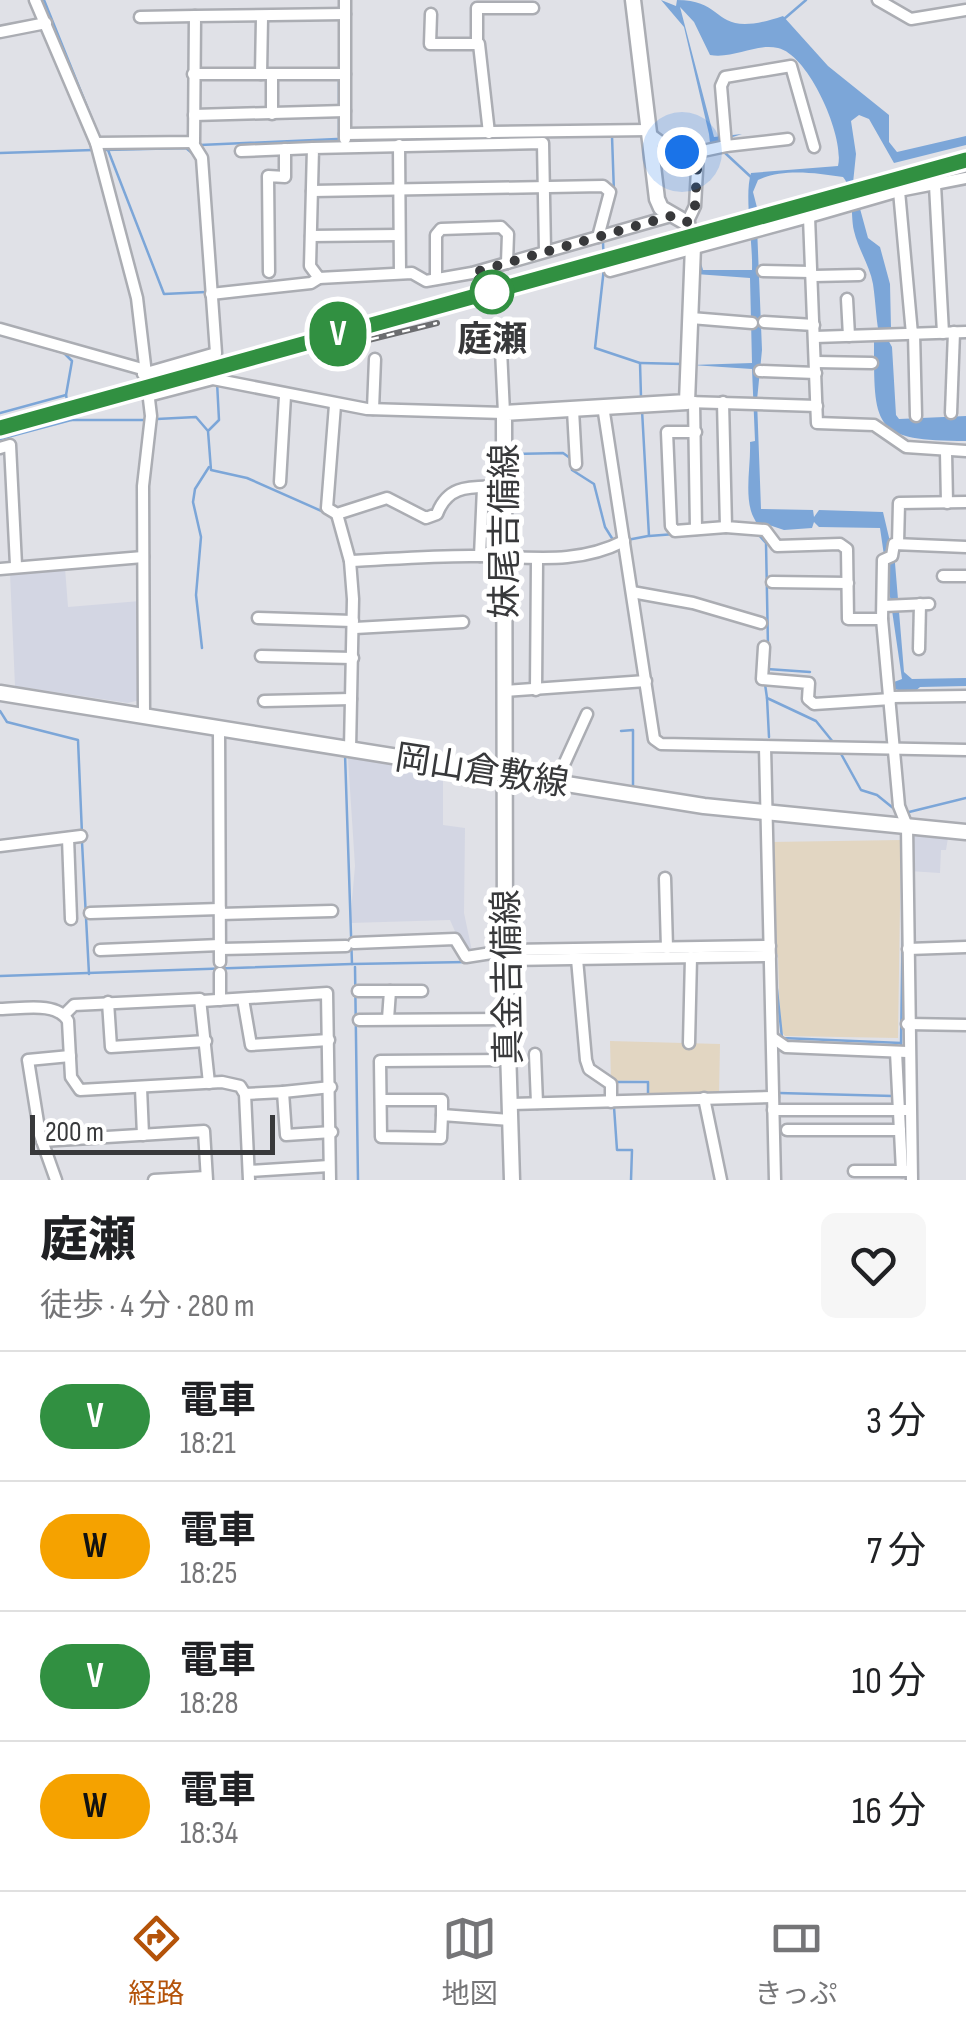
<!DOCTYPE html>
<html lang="ja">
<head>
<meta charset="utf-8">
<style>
	body { margin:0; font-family:"Sofia Sans Condensed","Noto Sans JP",sans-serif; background:#f6f6f6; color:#202124; height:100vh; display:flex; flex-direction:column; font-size:38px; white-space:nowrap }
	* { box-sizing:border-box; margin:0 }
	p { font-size:32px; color:#757577 }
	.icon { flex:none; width:55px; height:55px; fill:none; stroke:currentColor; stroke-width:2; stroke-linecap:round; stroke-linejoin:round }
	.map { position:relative; height:1180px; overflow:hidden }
	.details { display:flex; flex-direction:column; background:#fff; flex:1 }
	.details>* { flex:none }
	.badge { padding:0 20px; border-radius:32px; font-size:35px; line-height:65px }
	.scale { position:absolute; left:30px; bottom:25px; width:245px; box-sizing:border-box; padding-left:10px; border:5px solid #38393b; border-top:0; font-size:28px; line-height:35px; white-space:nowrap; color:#38393b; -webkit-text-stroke:8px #fff; paint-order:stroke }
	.you { position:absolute; width:50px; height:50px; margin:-25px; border:8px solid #fff; border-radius:50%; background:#1a73e8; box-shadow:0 0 0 15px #1a73e833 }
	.map>.badge { position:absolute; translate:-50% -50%; box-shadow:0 0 0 5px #fff }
	.round { display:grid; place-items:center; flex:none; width:105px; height:105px; border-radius:15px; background:#f6f6f6 }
	.overview { display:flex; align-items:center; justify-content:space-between; height:170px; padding:0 40px }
	h1 { font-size:48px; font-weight:800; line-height:75px }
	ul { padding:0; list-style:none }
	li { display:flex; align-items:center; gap:30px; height:130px; padding:0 40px; border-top:2px solid #e0e0e0 }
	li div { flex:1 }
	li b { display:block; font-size:38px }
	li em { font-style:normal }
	li .badge { min-width:110px; font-weight:700; text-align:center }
	.tabs { display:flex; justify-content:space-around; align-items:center; height:140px; border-top:2px solid #e0e0e0; background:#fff; font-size:28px; color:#757577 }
	.tabs a { display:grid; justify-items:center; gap:5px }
	.tabs .current { color:#b45309 }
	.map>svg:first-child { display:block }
	.built { fill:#d3d6e3 }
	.education { fill:#e2d6c2 }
	.water { fill:#7ca6d8 }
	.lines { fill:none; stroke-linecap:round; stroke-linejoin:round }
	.stream { stroke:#7ca6d8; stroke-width:2.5 }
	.street-casing { stroke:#abadb3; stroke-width:15 }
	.secondary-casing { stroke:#abadb3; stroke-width:19 }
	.street { stroke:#fff; stroke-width:10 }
	.secondary { stroke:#fff; stroke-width:14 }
	.rail-casing { stroke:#6c6d70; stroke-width:6 }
	.rail { stroke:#fff; stroke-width:2.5; stroke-dasharray:8; stroke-linecap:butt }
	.line-casing { stroke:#fff; stroke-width:22 }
	.line { stroke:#319041; stroke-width:15 }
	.walk { stroke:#38393b; stroke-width:10; stroke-dasharray:0 18 }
	.stop-dot { fill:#fff; stroke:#319041; stroke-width:5 }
	.labels { text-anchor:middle; stroke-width:10; stroke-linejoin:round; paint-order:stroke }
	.stop-label { font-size:35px; font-weight:bold; fill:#38393b; stroke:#fff }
	.street-label { font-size:35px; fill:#38393b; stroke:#fff }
</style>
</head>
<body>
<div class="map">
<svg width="966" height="1180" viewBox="0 0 966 1180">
	<rect width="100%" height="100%" fill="#e0e1e7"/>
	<!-- built -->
	<g class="built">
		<polygon points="65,568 68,607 140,601 140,700 128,703 15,686 10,573"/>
		<polygon points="348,758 443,772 443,825 465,828 464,913 472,951 458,938 450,920 350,923 355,866"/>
		<polygon points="910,834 948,838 946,850 941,850 940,873 909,871"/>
	</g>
	<!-- education -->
	<g class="education">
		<polygon points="901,840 898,1038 785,1036 780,1030 778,955 772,948 770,842"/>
		<polygon points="610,1041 720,1044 719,1095 649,1097 648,1080 611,1081"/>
	</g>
	<!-- water -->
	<path class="water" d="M661,0L676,6L677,0C730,0 710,41 783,16L828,66L889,115V142L897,152L966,136V145L894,163L869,119L859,115L851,121L856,154L853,183L868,238L880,247L890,284L891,328L887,338L892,347L896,415L899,419L966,416V441C873,441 874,428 874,342L880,338C876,322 876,304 873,284C870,266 858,249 854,231C850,212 855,192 843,177C816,173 783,168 758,180L753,192L761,223L757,227L762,350L757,400L761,509L813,510L814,517L819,510L883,512L895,563L904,672L912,679L966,678V686L920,687L912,694L895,689L894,682L902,679L880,528L819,527L814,522L812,528L784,530L763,523L759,535C759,523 754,521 751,511C745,490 751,463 750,442L755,441L752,369L692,365L752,363L750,278L696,274L698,252L703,270H752C753,241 744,196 751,173L838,166C845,137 809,55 778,48C756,43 734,59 710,55L694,22L680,7L714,137L742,134L693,150V146L710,143L709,134L684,27Z"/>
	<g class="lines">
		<!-- stream -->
		<g class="stream">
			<polyline points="44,0 100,139"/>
			<polyline points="784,19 806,0"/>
			<polyline points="340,69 340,37"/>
			<polyline points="339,109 339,77"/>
			<polyline points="339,117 339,139"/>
			<polyline points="612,136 614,193"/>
			<polyline points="377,139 599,136"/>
			<polyline points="200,145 337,139"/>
			<polyline points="105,150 186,148 192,153"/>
			<polyline points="108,150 164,294 206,292"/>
			<polyline points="724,152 751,177"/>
			<polyline points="0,153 93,150"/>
			<polyline points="198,178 201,220"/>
			<polyline points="603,242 604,268 595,348 640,363 641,397"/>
			<polyline points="208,313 210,350"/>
			<polyline points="30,343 64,353 72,361 66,395 71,420 149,420"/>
			<polyline points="212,358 216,374"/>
			<polyline points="641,363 683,364"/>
			<polyline points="642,410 649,536 675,534"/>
			<polyline points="0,413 66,395"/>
			<polyline points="157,419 196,417 208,431 211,470 247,478 326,513"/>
			<polyline points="209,430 219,420 217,382"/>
			<polyline points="0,439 71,420"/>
			<polyline points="512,454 563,453 570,458 572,470 594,484 605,527 615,543"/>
			<polyline points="348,516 369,509"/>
			<polyline points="758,534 766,543 768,647"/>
			<polyline points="627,540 648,536"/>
			<polyline points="344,559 346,576"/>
			<polyline points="202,648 196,595 201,537 193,502 195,489 209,467"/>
			<polyline points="767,669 810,672"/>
			<polyline points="765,684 767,698 816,721 833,742"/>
			<polyline points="767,698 769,737"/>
			<polyline points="0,711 7,722 78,740 82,834"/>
			<polyline points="621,731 633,730 633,786"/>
			<polyline points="344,741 346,704"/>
			<polyline points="840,752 861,790 877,795 898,812"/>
			<polyline points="345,754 352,964 467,962"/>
			<polyline points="909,812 966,798"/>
			<polyline points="82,842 89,974"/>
			<polyline points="773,952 782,1038 901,1043"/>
			<polyline points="355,967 358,1180"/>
			<polyline points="0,976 352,964"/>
			<polyline points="901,1044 903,912"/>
			<polyline points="616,1082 648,1082 648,1095"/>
			<polyline points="779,1093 893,1096"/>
			<polyline points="614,1107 617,1150 632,1150 631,1180"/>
		</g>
		<defs>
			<g id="street">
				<polyline points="35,0 96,143 137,298 151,416 143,486 144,715"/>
				<polyline points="345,0 345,139"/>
				<polyline points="878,0 911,19 966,10"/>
				<polyline points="431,14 430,44 479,44 489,133"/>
				<polyline points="140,17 195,16"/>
				<polyline points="0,32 46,23"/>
				<polyline points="477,44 477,8 533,8"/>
				<polyline points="193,74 345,74"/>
				<polyline points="261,74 262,18"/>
				<polyline points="272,75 272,114"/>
				<polyline points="194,115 345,111"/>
				<polyline points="345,134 649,130"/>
				<polyline points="650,134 673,151 698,152"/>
				<polyline points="96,143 194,142 195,16 345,14"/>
				<polyline points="399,145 400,273"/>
				<polyline points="726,146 788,139"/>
				<polyline points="241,151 313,148"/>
				<polyline points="935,185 943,333"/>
				<polyline points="312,191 603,186 610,192 598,237"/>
				<polyline points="809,217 899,191"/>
				<polyline points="687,223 695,206 698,152 726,146 721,86 725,77 791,66 814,147"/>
				<polyline points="311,236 399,235"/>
				<polyline points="545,251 543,143 313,148 310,266 319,278 412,273 426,281 472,273 671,216"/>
				<polyline points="610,271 809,217 817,423 874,425 906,447 966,451"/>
				<polyline points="763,271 811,272"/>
				<polyline points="269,272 268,176 285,177 285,149"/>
				<polyline points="814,276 859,275"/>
				<polyline points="436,279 436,235 441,229 501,227 508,234 507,263"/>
				<polyline points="211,294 311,283 319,278"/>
				<polyline points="847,299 849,336"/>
				<polyline points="691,318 752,323"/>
				<polyline points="764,322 814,325"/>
				<polyline points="0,329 142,369"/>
				<polyline points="914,333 916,416"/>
				<polyline points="912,334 899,191 966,178"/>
				<polyline points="815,337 966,332"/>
				<polyline points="816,362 872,363"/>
				<polyline points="760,371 816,373"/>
				<polyline points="143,374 216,353 202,158 192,142"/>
				<polyline points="148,396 213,379 367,409 504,413 500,329"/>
				<polyline points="687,402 817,406"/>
				<polyline points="694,402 696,529"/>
				<polyline points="723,402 726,527 765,530 777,546 840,544 847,549 848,619 882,619 899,806 907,826 912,1180"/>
				<path d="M335,405L327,508L337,514L387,498L426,518L437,514C449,482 474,488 504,486"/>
				<polyline points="603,406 654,739 661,744 966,750"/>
				<polyline points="373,409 375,359"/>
				<polyline points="573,410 576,464"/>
				<polyline points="951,413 954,332"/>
				<polyline points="696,432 667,432 671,526 675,531 726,527"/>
				<polyline points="0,448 10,445 16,565"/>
				<polyline points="946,452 947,503"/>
				<polyline points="280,482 285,396"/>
				<polyline points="337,514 350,561 353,599 350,749"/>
				<polyline points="898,544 899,503 966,502"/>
				<polyline points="480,556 483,488"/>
				<path d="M350,561C393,559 438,555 481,556C532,557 577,565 624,541"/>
				<polyline points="0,569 143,557"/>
				<polyline points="943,576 966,576"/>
				<polyline points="772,582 848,583"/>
				<polyline points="632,592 693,603 761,623"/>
				<polyline points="883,606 929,604"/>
				<polyline points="258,618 353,621"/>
				<polyline points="882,619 883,560 892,556 894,544 966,547"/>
				<polyline points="355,628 463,622"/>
				<polyline points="764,647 762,679 809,683 808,699 814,704 891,699"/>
				<polyline points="919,649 920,604"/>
				<polyline points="261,656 353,658"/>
				<polyline points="536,690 537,561"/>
				<polyline points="505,691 646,681"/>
				<polyline points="891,697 966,696"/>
				<polyline points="264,701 351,699"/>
				<polyline points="219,728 220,962"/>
				<polyline points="765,747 775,1180"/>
				<polyline points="556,782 587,714"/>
				<polyline points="68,838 71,919"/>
				<polyline points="0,846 81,836"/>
				<polyline points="665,878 667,948"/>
				<polyline points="90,913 220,909"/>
				<polyline points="220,914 332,911"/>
				<polyline points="354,943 455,939 466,957 511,950 770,946"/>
				<polyline points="220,949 346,946"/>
				<polyline points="908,949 966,947"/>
				<polyline points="100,950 220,945"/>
				<polyline points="577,959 586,1060 589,1069 611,1084 611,1102"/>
				<polyline points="506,960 770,956"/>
				<polyline points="220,973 220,1000"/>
				<polyline points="358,991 422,991"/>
				<polyline points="243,999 251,1045 329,1040"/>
				<polyline points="202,1001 327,993 330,1180"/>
				<polyline points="108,1002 111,1047 206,1041"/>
				<path d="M0,1009C21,1009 57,1001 68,1021L71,1077L80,1090L222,1082L240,1086L245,1094L249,1180"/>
				<polyline points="65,1014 74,1005 200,999 209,1083"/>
				<polyline points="388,1019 390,991"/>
				<polyline points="359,1020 508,1019"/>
				<polyline points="907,1024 966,1025"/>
				<polyline points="773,1038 786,1047 907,1052"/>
				<polyline points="689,1043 691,957"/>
				<polyline points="896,1052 902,1171"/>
				<polyline points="535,1054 537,1103"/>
				<polyline points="509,1060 380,1061 381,1137 441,1138 442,1115 511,1120"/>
				<polyline points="141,1088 143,1135"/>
				<polyline points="283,1092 331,1087"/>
				<polyline points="245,1094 283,1092 286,1135 332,1132"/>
				<polyline points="704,1098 721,1180"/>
				<polyline points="381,1100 442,1100 442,1115"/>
				<polyline points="511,1104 773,1097"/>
				<polyline points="773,1110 909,1110"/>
				<polyline points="787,1130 900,1130"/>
				<polyline points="42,1141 204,1131 207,1180"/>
				<polyline points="249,1171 329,1166"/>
				<polyline points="854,1171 908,1171"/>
				<polyline points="56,1180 40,1135 28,1060 70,1056"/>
				<polyline points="154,1180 206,1177"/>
			</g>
			<g id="secondary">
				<polyline points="0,693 704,806 966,832"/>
				<polyline points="512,1180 505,950 504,413 687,402 693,246 687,223 661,208 657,199 633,0"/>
			</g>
		</defs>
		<!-- street casing -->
		<use href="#street" class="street-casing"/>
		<!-- secondary casing -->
		<use href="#secondary" class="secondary-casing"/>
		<!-- street -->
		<use href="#street" class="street"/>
		<!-- secondary -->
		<use href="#secondary" class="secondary"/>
		<defs>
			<g id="rail">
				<polyline points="340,347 437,323"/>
				<polyline points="0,428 966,160"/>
			</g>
		</defs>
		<!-- rail casing -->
		<use href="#rail" class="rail-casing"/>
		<!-- rail -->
		<use href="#rail" class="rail"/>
	</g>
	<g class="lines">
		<defs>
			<polyline id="line" points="0,428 966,160"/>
		</defs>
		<!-- line casing -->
		<use href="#line" class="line-casing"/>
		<!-- line -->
		<use href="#line" class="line"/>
		<!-- walk -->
		<polyline class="walk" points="492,292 472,273 671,216 687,222 695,206 698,152 682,152"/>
	</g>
	<!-- markers -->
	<circle class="stop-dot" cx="492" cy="292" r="20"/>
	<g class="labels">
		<!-- stop labels -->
		<g class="stop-label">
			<text x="492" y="351">庭瀬</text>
		</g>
		<!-- street labels -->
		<g class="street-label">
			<text transform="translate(504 531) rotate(-90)" y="12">妹尾吉備線</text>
			<text transform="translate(482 770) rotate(9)" y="12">岡山倉敷線</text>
			<text transform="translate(507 977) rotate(-91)" y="12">真金吉備線</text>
		</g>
	</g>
</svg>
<div class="scale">200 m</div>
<div class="you" style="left:682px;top:152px"></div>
<b class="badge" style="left:338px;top:334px;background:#319041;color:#fff">V</b>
</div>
<section class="details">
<div class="overview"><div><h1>庭瀬</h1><p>徒歩 · 4 分 · 280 m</p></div><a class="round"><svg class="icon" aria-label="heart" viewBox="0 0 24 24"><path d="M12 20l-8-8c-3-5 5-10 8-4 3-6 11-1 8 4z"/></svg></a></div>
<ul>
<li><span class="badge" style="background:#319041;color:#fff">V</span><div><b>電車</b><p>18:21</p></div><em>3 分</em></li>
<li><span class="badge" style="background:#f5a200;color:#111">W</span><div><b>電車</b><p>18:25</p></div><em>7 分</em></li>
<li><span class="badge" style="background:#319041;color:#fff">V</span><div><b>電車</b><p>18:28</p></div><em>10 分</em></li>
<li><span class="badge" style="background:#f5a200;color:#111">W</span><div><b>電車</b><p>18:34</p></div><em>16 分</em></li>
</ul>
</section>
<nav class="tabs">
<a class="current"><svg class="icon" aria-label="directions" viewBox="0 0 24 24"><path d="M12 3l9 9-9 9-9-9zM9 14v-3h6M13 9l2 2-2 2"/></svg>経路</a>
<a><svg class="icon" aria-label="map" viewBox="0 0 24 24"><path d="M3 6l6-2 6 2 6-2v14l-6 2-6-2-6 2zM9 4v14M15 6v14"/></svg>地図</a>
<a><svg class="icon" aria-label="tickets" viewBox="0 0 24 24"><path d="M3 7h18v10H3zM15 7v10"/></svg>きっぷ</a>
</nav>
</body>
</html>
